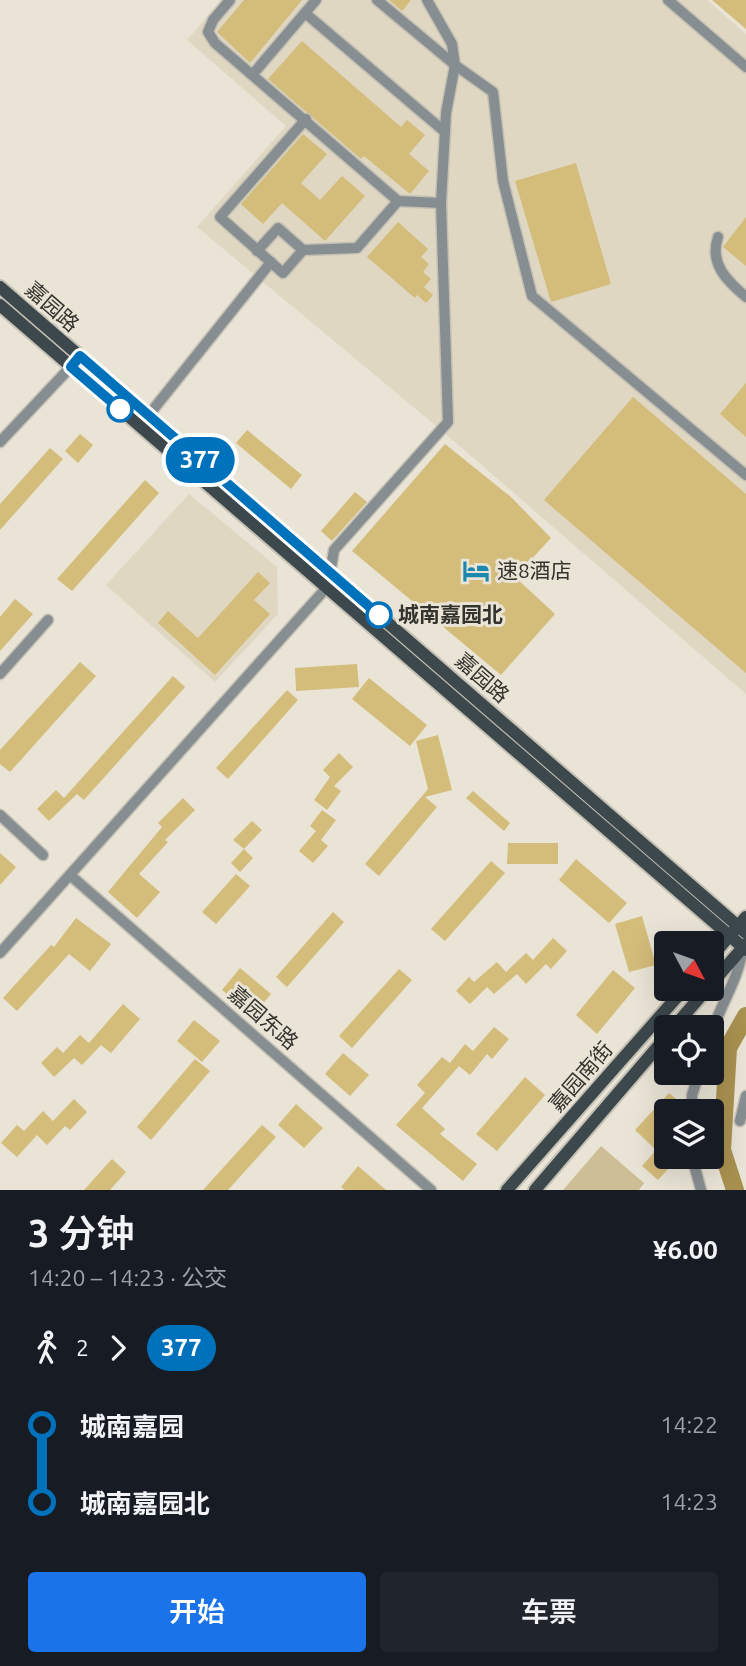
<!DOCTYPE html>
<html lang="zh">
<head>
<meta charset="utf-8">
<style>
	body { margin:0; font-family:Ubuntu,"Noto Sans SC",sans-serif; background:#20242c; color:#f1f3f6; height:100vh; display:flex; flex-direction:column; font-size:26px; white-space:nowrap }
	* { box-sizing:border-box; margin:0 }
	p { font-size:23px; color:#9ea1a6 }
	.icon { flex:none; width:38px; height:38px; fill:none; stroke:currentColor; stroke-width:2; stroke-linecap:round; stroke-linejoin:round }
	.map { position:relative; height:1190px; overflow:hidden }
	.details { display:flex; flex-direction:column; background:#171b24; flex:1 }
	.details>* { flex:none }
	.badge { padding:0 14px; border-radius:23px; font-size:24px; line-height:46px }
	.needle { width:46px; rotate:131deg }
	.fabs { position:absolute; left:654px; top:931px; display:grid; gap:14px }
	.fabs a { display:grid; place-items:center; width:70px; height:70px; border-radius:7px; background:#171b24; box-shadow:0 7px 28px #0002; font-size:35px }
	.map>.badge { position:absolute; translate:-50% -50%; box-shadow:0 0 0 4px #fff }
	.legs { display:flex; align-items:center; gap:10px; height:77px; padding:0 28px; font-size:23px }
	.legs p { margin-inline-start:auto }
	.overview { display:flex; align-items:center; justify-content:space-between; height:119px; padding:0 28px }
	h1 { font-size:38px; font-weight:600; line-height:52px }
	.cta { display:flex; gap:14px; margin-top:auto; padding:14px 28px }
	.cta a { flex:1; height:80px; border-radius:7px; background:#1a73e8; color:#fff; font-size:28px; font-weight:600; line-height:80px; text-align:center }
	.cta a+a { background:#20242c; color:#f1f3f6 }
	ul { padding:0 28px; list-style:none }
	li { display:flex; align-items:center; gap:24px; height:77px; font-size:26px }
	li i { display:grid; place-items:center; width:10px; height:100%; margin:0 9px; background:currentColor }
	li i::after { content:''; width:18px; height:18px; margin:-9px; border:5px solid; border-radius:50%; background:#171b24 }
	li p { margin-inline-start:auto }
	li:first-child i { background:linear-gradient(#0000 50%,currentColor 0) }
	li:last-child i { background:linear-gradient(currentColor 50%,#0000 0) }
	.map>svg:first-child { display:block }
	.built { fill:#dfd7c2 }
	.green { fill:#cdbe95 }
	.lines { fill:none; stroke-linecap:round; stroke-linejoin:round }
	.river { stroke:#a8904f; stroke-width:18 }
	.building { fill:#d4bc7a }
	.minor-casing { stroke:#c5c0b4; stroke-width:13 }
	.major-casing { stroke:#c5c0b4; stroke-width:16 }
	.minor { stroke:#878e91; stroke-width:10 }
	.major { stroke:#3d484d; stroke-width:12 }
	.line-1-casing { stroke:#fff; stroke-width:16 }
	.line-1 { stroke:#0072bc; stroke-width:10 }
	.stop-1-dot { fill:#fff; stroke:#0072bc; stroke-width:3.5 }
	.labels { text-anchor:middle; stroke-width:6; stroke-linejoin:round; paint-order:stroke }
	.street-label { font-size:21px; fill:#34322d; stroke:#e9e4d6 }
	.poi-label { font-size:21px; fill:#34322d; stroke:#e9e4d6; text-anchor:start }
	.stop-label { font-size:21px; font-weight:bold; fill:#34322d; stroke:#e9e4d6; text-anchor:start }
</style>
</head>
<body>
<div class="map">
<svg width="746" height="1190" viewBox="0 0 746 1190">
	<rect width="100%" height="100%" fill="#e9e4d6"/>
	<!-- built -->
	<g class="built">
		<polygon points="221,0 707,0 746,34 746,694 441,430 197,227 286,126 187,40"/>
		<polygon points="189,494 277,567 278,614 215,682 106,585"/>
	</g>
	<!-- green -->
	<polygon class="green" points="601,1146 644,1183 639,1190 563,1190"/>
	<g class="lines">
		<!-- river -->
		<polyline class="river" points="735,1190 722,1150 728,1048 746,1016"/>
	</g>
	<!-- building -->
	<g class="building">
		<polygon points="244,0 302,0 250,63 217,32"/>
		<polygon points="389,0 411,0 402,11"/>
		<polygon points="712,0 746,0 746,29"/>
		<polygon points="302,41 401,127 407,120 425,135 409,154 429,171 410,194 364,156 361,159 268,79"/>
		<polygon points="303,134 327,154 301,183 320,200 342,176 365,196 325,241 282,203 263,224 241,204"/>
		<polygon points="576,163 611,284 551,302 515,181"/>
		<polygon points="746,217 746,266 723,247"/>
		<polygon points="398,222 428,249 421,257 429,264 423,272 431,279 424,287 433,295 426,303 417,295 415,298 367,257"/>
		<polygon points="746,383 746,437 720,414"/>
		<polygon points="633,397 746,494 746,673 544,500"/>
		<polygon points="247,430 302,475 291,489 236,443"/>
		<polygon points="80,434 93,445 78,463 65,451"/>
		<polygon points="445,444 511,497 551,538 515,577 555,614 501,675 352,551"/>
		<polygon points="50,448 63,459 0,530 0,504"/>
		<polygon points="145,480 159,493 72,591 57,579"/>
		<polygon points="355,492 367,502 332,541 321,531"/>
		<polygon points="258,572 270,583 254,600 270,614 215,675 158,623 168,611 198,638"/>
		<polygon points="15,599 33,614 0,651 0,617"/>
		<polygon points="80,662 96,676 10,772 0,764 0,750"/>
		<polygon points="357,664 359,687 296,691 295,668"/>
		<polygon points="173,676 185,687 84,800 77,794 49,821 37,809 56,790 64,798"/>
		<polygon points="369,678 427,725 410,746 352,699"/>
		<polygon points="287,690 298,700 228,779 216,768"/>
		<polygon points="438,735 452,790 425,797 437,807 379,876 365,864 428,789 416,741"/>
		<polygon points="339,753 353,767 334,786 341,791 327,810 314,800 330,777 323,770"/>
		<polygon points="473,791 510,823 504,831 466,798"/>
		<polygon points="183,798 195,810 165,840 168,842 139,874 160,892 137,918 108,892 162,827 158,823"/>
		<polygon points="322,810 336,820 321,840 328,846 313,863 299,851 316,831 310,826"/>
		<polygon points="252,821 262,830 244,849 233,840"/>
		<polygon points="508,843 558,843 558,864 507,864"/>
		<polygon points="244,849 253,858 240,872 231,863"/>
		<polygon points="0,853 16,867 0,885"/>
		<polygon points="576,859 627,903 609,923 559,880"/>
		<polygon points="491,861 505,873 445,941 431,929"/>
		<polygon points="236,874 250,886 216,924 202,912"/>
		<polygon points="333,912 344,922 287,987 276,977"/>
		<polygon points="642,916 656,965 629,972 615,924"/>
		<polygon points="76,918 111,944 90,971 69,954 17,1011 3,998 51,945 54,947"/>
		<polygon points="553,938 567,951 551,969 546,964 526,984 517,974 494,994 487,987 470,1004 456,991 469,977 474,982 497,962 506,972 526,953 533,960"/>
		<polygon points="240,968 271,994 253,1015 222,990"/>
		<polygon points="399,969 412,980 352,1048 339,1036"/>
		<polygon points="613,970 635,988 597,1034 576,1015"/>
		<polygon points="123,1004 140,1019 111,1053 101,1045 82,1065 74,1058 54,1077 41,1063 57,1047 63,1053 80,1035 89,1043"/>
		<polygon points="194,1020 220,1041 202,1062 177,1041"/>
		<polygon points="494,1027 509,1039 492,1059 487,1054 470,1075 459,1066 422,1108 445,1129 440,1134 477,1164 463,1181 396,1125 425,1093 417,1085 442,1057 450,1063 465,1044 473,1051"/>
		<polygon points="343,1053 369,1075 350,1096 325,1074"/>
		<polygon points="195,1059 210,1071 151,1140 137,1127"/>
		<polygon points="525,1077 545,1095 497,1151 476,1134"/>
		<polygon points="669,1093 682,1104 676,1111 667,1111 667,1121 657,1132 667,1141 667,1157 679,1157 658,1180 642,1166 656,1150 635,1130"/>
		<polygon points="74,1099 87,1112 70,1130 65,1126 47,1145 37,1135 17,1157 1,1143 17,1125 24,1131 43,1111 53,1121"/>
		<polygon points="296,1104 323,1128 304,1148 278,1125"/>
		<polygon points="262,1125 276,1137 228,1190 203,1190"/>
		<polygon points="112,1159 126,1172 110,1190 84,1190"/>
		<polygon points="358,1166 386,1190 345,1190 341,1187"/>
	</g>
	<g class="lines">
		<defs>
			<g id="minor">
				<polyline points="230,0 213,20 208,32 215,43 398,201"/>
				<polyline points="377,0 455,65 493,92 503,181 532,296 746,475"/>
				<polyline points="668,0 746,67"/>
				<polyline points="305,13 445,132"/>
				<polyline points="253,74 316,0"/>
				<path d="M718,237C709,264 727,281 746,297"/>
				<polyline points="303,250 283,273 220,217 306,119"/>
				<polyline points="257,251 278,228 303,250 357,248 398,201 441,203"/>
				<polyline points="140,426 271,262"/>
				<polyline points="0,442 80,357"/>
				<polyline points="0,674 48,620"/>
				<polyline points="0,815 43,855"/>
				<polyline points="70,875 431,1190"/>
				<polyline points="0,953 328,586 334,550 448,422 441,203 446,113 455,65 452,44 427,0"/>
				<path d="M712,1032C722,1001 738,981 743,948"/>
				<polyline points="692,1111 692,1095 699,1073"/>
				<polyline points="740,1121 746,1096"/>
				<polyline points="692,1157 701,1190"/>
			</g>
			<g id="major">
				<polyline points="0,287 746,933"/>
				<polyline points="0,305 746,950"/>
				<polyline points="712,956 746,917"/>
				<polyline points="712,983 746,944"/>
				<polyline points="674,1027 707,989"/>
				<polyline points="507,1190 684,989"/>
				<polyline points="535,1190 667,1036"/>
			</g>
		</defs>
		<!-- minor casing -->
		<use href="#minor" class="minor-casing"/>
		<!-- major casing -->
		<use href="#major" class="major-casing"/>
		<!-- minor -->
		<use href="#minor" class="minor"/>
		<!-- major -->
		<use href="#major" class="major"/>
	</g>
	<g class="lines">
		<defs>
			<polyline id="line-1" points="120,409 71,367 80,356 379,615"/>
		</defs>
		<!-- line-1 casing -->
		<use href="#line-1" class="line-1-casing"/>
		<!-- line-1 -->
		<use href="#line-1" class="line-1"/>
	</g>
	<!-- icons -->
	<defs>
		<symbol id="hotel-bare" viewBox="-9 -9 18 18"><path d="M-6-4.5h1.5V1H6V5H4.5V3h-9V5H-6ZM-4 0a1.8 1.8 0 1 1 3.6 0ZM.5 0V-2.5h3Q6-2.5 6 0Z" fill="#1c88af" stroke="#e9e4d6" stroke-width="2.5" paint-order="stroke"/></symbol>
	</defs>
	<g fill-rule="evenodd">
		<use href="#hotel-bare" x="457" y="552" width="38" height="38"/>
	</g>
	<!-- markers -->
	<g class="stop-1-dot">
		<circle cx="120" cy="409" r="12"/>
		<circle cx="379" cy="615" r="12"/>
	</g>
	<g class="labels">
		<!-- street labels -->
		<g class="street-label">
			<text transform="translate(52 307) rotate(41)" y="7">嘉园路</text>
			<text transform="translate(482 678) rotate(41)" y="7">嘉园路</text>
			<text transform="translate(263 1018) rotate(41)" y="7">嘉园东路</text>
			<text transform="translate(581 1077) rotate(-49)" y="7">嘉园南街</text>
		</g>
		<!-- poi labels -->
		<g class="poi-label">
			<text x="497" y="578">速8酒店</text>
		</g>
		<!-- stop labels -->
		<g class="stop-label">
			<text x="398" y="622">城南嘉园北</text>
		</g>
	</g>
</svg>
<div class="fabs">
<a><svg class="needle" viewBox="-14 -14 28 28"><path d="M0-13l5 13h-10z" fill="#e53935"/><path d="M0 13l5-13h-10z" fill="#9ea1a6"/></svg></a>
<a><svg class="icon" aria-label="locate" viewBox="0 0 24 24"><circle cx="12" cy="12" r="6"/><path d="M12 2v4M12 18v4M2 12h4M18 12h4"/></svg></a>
<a><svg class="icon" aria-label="layers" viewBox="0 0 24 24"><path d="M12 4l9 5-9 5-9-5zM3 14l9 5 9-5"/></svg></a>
</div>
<b class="badge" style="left:200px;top:460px;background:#0072bc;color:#fff">377</b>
</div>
<section class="details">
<div class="overview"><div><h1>3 分钟</h1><p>14:20 – 14:23 · 公交</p></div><b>¥6.00</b></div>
<div class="legs"><svg class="icon" aria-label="walk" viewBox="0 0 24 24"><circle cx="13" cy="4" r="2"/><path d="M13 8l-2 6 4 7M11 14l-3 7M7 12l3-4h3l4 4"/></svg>2<svg class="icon" aria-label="forward" viewBox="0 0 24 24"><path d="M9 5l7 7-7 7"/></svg><b class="badge" style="background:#0072bc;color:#fff">377</b></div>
<ul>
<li><i style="color:#0072bc"></i><b>城南嘉园</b><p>14:22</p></li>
<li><i style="color:#0072bc"></i><b>城南嘉园北</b><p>14:23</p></li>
</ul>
<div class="cta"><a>开始</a><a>车票</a></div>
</section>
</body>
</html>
